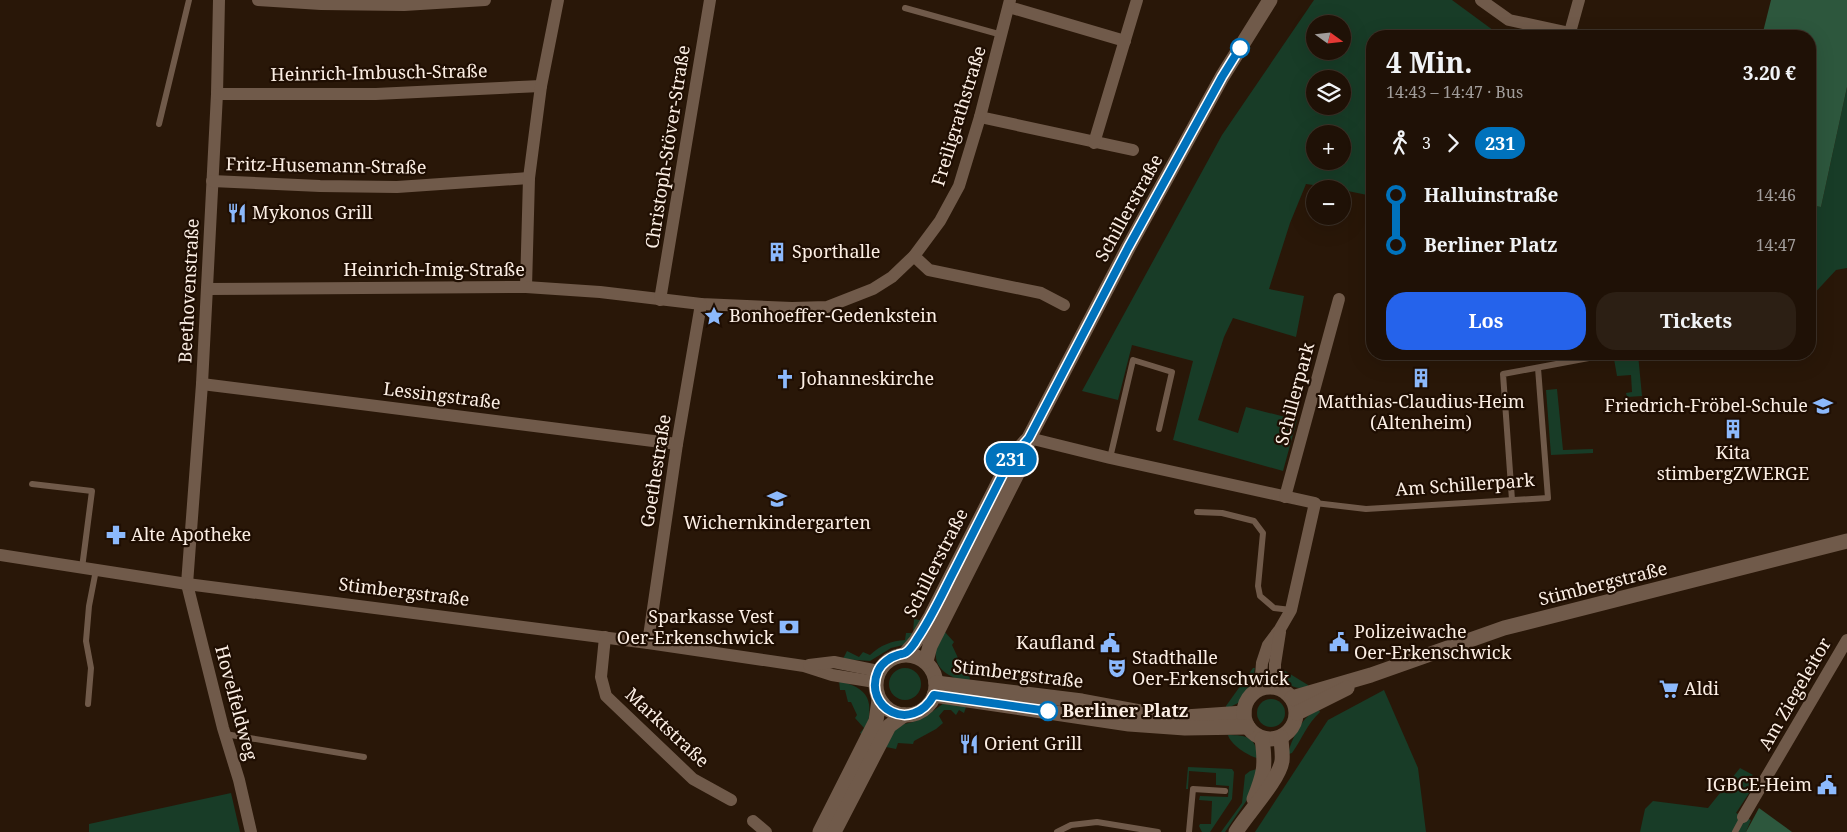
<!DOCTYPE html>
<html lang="de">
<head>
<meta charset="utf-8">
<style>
	body { margin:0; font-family:"Noto Serif",serif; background:#2c1f14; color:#f1f3f6; height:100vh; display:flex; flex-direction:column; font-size:19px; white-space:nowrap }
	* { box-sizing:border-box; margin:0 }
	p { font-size:16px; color:#a19d9b }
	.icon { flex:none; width:28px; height:28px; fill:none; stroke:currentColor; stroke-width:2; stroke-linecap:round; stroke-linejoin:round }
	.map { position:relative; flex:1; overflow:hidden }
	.panel { position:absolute; left:1366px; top:30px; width:450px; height:330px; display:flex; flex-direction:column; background:#1f1106; border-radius:20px; box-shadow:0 5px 20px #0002,0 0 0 1px #3c3128 }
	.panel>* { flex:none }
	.badge { padding:0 10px; border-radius:16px; font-size:18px; line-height:32px }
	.needle { width:32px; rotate:105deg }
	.tools { position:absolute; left:1306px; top:15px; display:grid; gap:10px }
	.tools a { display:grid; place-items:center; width:45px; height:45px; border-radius:50%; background:#1f1106; box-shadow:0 5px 20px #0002,0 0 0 1px #3c3128; font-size:25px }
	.map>.badge { position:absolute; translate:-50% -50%; box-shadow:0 0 0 2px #fff }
	.legs { display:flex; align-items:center; gap:8px; height:55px; padding:0 20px; font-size:16px }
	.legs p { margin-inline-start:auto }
	.headline { display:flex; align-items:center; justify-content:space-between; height:85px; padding:0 20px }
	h1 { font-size:28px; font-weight:700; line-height:38px }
	.button { display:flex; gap:10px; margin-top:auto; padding:10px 20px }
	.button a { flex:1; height:58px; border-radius:20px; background:#2563eb; color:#fff; font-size:20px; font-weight:700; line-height:58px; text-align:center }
	.button a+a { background:#2c1f14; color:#f1f3f6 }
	ul { padding:0 20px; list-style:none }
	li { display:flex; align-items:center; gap:18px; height:50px; font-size:19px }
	li i { display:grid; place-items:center; width:8px; height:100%; margin:0 6px; background:currentColor }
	li i::after { content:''; width:12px; height:12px; margin:-6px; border:4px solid; border-radius:50%; background:#1f1106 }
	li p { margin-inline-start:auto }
	li:first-child i { background:linear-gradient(#0000 50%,currentColor 0) }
	li:last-child i { background:linear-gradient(currentColor 50%,#0000 0) }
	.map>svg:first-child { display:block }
	.green { fill:#183c27; fill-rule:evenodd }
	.forest { fill:#2d573d }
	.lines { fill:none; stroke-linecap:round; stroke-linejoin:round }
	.lane { stroke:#705a4a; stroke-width:6 }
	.street { stroke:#705a4a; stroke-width:12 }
	.secondary { stroke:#705a4a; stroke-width:15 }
	.line-1-casing { stroke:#fff; stroke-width:11 }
	.line-1 { stroke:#0072bc; stroke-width:8 }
	.stop-1-dot { fill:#fff; stroke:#0072bc; stroke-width:2.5 }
	.labels { text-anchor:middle; stroke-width:4.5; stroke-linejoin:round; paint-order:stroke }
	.street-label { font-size:18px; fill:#fcefe5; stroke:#1f0e02 }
	.poi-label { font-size:18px; fill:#fcefe5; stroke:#1f0e02; text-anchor:start }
	.stop-label { font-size:18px; font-weight:bold; fill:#fcefe5; stroke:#1f0e02; text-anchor:start }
</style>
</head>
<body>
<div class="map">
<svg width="1847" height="832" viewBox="0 0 1847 832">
	<rect width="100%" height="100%" fill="#291708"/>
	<!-- green -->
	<g class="green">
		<path d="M1314,0H1452L1501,36H1372V196L1343,190L1342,189L1306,184L1290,223L1269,289L1304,296L1296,337L1233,318L1224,337L1198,420L1238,433L1246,407L1297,420L1283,471L1173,440L1193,361L1132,345L1118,400L1082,391L1222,135ZM1315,24H1342V51H1315ZM1315,79H1342V106H1315ZM1315,134H1342V161H1315Z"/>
		<polygon points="1847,87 1847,268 1836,270 1810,298 1810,205 1821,207"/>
		<polygon points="1638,354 1642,396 1627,397 1626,393 1632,392 1631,375 1617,376 1614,359"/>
		<polygon points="1557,389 1563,450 1593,449 1593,453 1551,455 1546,390"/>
		<path d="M914,619L924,621L907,644L891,648L870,661L843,659L847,651L859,657L863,652L870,655C881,645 891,641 905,640L906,633H913Z"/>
		<path d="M944,631L954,642L952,645L964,671L969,670L970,682C953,679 933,671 936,650C937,643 942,637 944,631Z"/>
		<polygon points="1253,668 1255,668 1252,684 1240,702 1226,709 1226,706"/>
		<circle cx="905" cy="684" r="16"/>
		<path d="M1282,669L1308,685V686C1294,692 1284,683 1282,669Z"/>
		<path d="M839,681C876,690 871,706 866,737L860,733L864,728L855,718L857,715L851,702H848L845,690H840Z"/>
		<polygon points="1384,690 1418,768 1426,832 1255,832 1328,720"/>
		<circle cx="1271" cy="713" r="14"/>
		<polygon points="944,703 967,704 964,713 959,710 956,715 951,710 944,710 939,716 943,723 936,729 914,741 913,744 898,743 896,749 886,747 895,730 904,724 913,722 925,717"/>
		<path d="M1319,710L1320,712C1307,724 1302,739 1292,753L1289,754C1288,746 1300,724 1306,718C1310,714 1314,712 1319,710Z"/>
		<path d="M1228,735C1246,735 1257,737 1257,758C1248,756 1230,744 1228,735Z"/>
		<polygon points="1188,767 1232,769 1234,772 1232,799 1210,832 1202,832 1199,826 1200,824 1211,824 1212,801 1199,800 1200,796 1228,797 1229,786 1216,785 1216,773 1189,771 1188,789 1186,789"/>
		<polygon points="1740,768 1753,775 1751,777 1757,781 1736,813 1751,820 1746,832 1640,832 1645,809 1653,801 1708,808"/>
		<polygon points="1257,769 1249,797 1225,832 1221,832 1242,803 1245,775 1250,771"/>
		<polygon points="231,793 240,832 89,832 89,824"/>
	</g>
	<!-- forest -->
	<g class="forest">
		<polygon points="1771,0 1847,0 1847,87 1821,207 1810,205 1810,36 1762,36"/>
		<polygon points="1759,808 1792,832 1746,832"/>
	</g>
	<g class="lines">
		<!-- lane -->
		<g class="lane">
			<polyline points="905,8 1002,35"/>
			<polyline points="159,124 189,0"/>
			<polyline points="1110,458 1133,360 1172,372 1159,429"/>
			<polyline points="32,484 92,491 82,568"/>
			<polyline points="1512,500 1503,374 1610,354"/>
			<polyline points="1315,503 1366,509 1548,498 1538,368"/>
			<polyline points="1197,512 1222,513 1254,521 1263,533 1258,586 1260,596 1274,608 1291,610"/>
			<polyline points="88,704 91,668 86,641 89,606 96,570"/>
			<polyline points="225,734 364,757"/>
			<polyline points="1057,832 1071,825 1097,822 1158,832"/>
			<polyline points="1189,832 1193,789 1225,791"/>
			<polyline points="1735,832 1743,817"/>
		</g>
		<!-- street -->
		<g class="street">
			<polyline points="219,0 217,94 202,384 187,584 223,728 239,780 251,832"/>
			<polyline points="258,0 321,4 404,5 485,0"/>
			<polyline points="1481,0 1509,20 1570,33"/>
			<polyline points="1009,7 1125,41"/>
			<polyline points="1569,36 1579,0"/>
			<polyline points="217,94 376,94 541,86"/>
			<polyline points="980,117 1133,150"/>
			<polyline points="1094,143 1137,0"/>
			<polyline points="212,181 320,186 397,187 529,178"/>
			<polyline points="914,256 929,270 1041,293 1064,305"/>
			<polyline points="526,287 529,178 541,86 558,0"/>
			<polyline points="207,289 526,287 600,292 701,304 792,308 827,307 873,289 892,277 914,256 940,221 959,186 980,117 1010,0"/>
			<polyline points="660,300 710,0"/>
			<polyline points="202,384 677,444"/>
			<polyline points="1029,438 1110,458 1315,503 1291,610 1280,629 1268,645 1262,663 1260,689"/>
			<polyline points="1285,497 1339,299"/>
			<polyline points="0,555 187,584 648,643 804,666 832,675 875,682"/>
			<polyline points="605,637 601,677 606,696 693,779 731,800"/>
			<polyline points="648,643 677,444 701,304"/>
			<polyline points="809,665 834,662 878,671"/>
			<polyline points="1275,687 1275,664 1280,632"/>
			<polyline points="1743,817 1847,640"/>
			<polyline points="753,821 766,832"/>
		</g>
		<!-- secondary -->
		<g class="secondary">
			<polyline points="905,654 916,641 931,616 1010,460 1026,441"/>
			<circle cx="906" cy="685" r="30"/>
			<polyline points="926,661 930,646 1021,466 1029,438 1128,248 1222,77 1270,0"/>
			<polyline points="936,683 1082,701 1152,714 1185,717 1244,713"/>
			<circle cx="1270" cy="713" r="26"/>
			<polyline points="934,695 1129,724 1185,728 1248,727"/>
			<polyline points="1292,698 1371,675 1504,628 1847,541"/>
			<polyline points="1297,713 1347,688"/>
			<path d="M1254,799C1264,774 1266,766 1262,739"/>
			<polyline points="820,832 876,721 879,700"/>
			<polyline points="834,832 889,726 904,715"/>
			<path d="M1236,832C1247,814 1279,780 1282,761C1283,753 1281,745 1281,737"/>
		</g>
	</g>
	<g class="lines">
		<defs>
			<path id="line-1" d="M1048,711L934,695C912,735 862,708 878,671C881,664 890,657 898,655C899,654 904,654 905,653C909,651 915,643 917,639C932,617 943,592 955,569C974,532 992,496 1010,460L1029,438L1128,248L1222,77L1240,48"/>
		</defs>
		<!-- line-1 casing -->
		<use href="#line-1" class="line-1-casing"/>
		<!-- line-1 -->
		<use href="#line-1" class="line-1"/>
	</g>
	<!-- icons -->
	<defs>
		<symbol id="restaurant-bare" viewBox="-9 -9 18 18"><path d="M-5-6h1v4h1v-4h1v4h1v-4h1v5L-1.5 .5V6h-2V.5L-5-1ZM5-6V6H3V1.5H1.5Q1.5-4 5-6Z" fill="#8cb9fc" stroke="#1f0e02" stroke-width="2.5" paint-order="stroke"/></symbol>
		<symbol id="building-bare" viewBox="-9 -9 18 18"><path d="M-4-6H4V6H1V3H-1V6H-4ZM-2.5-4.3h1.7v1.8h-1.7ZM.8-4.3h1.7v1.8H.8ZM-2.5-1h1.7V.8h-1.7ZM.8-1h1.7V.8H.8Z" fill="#8cb9fc" stroke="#1f0e02" stroke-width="2.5" paint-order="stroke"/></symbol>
		<symbol id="sight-bare" viewBox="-9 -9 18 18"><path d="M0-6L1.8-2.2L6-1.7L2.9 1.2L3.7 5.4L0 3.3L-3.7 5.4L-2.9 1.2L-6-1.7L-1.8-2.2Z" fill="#8cb9fc" stroke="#1f0e02" stroke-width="2.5" paint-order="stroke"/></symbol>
		<symbol id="church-bare" viewBox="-9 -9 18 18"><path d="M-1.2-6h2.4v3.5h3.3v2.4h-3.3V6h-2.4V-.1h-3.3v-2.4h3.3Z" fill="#8cb9fc" stroke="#1f0e02" stroke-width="2.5" paint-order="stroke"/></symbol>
		<symbol id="school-bare" viewBox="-9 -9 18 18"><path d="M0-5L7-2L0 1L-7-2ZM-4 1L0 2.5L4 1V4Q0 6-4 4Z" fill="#8cb9fc" stroke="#1f0e02" stroke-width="2.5" paint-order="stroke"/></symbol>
		<symbol id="pharmacy-bare" viewBox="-9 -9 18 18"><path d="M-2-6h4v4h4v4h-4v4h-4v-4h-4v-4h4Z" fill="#8cb9fc" stroke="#1f0e02" stroke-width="2.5" paint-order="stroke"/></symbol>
		<symbol id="bank-bare" viewBox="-9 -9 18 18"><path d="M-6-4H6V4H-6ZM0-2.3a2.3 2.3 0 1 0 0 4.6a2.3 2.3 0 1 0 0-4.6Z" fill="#8cb9fc" stroke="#1f0e02" stroke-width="2.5" paint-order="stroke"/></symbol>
		<symbol id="civic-bare" viewBox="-9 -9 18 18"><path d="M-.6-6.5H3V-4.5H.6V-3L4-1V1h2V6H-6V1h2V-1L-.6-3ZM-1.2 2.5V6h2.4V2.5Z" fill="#8cb9fc" stroke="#1f0e02" stroke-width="2.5" paint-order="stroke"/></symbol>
		<symbol id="theatre-bare" viewBox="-9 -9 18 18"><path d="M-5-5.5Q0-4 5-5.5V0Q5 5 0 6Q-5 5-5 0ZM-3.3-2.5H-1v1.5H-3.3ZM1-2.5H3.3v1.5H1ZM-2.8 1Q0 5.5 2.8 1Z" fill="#8cb9fc" stroke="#1f0e02" stroke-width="2.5" paint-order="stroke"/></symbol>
		<symbol id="supermarket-bare" viewBox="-9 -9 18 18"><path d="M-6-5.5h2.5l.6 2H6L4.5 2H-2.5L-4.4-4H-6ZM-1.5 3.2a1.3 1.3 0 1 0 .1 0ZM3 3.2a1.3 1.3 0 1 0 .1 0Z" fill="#8cb9fc" stroke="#1f0e02" stroke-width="2.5" paint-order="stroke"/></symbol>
	</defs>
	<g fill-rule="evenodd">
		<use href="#restaurant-bare" x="223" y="199" width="28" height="28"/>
		<use href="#building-bare" x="763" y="238" width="28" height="28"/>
		<use href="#sight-bare" x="700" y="302" width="28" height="28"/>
		<use href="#building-bare" x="1407" y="364" width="28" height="28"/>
		<use href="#church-bare" x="771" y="365" width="28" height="28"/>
		<use href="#school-bare" x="1809" y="392" width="28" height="28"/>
		<use href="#building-bare" x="1719" y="415" width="28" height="28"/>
		<use href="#school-bare" x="763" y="485" width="28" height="28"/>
		<use href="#pharmacy-bare" x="102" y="521" width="28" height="28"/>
		<use href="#bank-bare" x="775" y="613" width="28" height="28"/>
		<use href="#civic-bare" x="1325" y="628" width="28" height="28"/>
		<use href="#civic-bare" x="1096" y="629" width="28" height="28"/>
		<use href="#theatre-bare" x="1103" y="654" width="28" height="28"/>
		<use href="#supermarket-bare" x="1655" y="675" width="28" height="28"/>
		<use href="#restaurant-bare" x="955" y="730" width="28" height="28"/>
		<use href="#civic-bare" x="1813" y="771" width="28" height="28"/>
	</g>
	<!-- markers -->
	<g class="stop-1-dot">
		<circle cx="1240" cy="48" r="9"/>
		<circle cx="1048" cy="711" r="9"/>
	</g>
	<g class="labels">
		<!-- street labels -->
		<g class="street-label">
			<text transform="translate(379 73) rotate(-1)" y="6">Heinrich-Imbusch-Straße</text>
			<text transform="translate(959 116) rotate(-73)" y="6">Freiligrathstraße</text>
			<text transform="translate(668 147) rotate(-81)" y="6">Christoph-Stöver-Straße</text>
			<text transform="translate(326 166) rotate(1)" y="6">Fritz-Husemann-Straße</text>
			<text transform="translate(1129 208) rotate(-61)" y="6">Schillerstraße</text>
			<text x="434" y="276">Heinrich-Imig-Straße</text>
			<text transform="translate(189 291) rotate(-87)" y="6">Beethovenstraße</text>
			<text transform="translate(1295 394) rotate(-75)" y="6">Schillerpark</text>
			<text transform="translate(442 396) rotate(7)" y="6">Lessingstraße</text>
			<text transform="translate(656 471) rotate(-81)" y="6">Goethestraße</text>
			<text transform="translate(1465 485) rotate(-4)" y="6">Am Schillerpark</text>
			<text transform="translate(936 563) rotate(-63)" y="6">Schillerstraße</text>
			<text transform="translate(1603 584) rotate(-14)" y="6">Stimbergstraße</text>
			<text transform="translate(404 592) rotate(7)" y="6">Stimbergstraße</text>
			<text transform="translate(1018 674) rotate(7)" y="6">Stimbergstraße</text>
			<text transform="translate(1795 694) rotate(-60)" y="6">Am Ziegeleitor</text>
			<text transform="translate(236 703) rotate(75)" y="6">Hovelfeldweg</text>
			<text transform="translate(667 728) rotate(43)" y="6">Marktstraße</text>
		</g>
		<!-- poi labels -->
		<g class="poi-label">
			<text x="252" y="219">Mykonos Grill</text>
			<text x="792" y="258">Sporthalle</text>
			<text x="729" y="322">Bonhoeffer-Gedenkstein</text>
			<text x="800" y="385">Johanneskirche</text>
			<text x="1421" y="408" text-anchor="middle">Matthias-Claudius-Heim<tspan x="1421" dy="21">(Altenheim)</tspan></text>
			<text x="1808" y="412" text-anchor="end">Friedrich-Fröbel-Schule</text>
			<text x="1733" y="459" text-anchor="middle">Kita<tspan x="1733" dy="21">stimbergZWERGE</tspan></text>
			<text x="777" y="529" text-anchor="middle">Wichernkindergarten</text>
			<text x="131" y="541">Alte Apotheke</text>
			<text x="774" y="623" text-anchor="end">Sparkasse Vest<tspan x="774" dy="21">Oer-Erkenschwick</tspan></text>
			<text x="1354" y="638">Polizeiwache<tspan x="1354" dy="21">Oer-Erkenschwick</tspan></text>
			<text x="1095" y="649" text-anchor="end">Kaufland</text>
			<text x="1132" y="664">Stadthalle<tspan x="1132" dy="21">Oer-Erkenschwick</tspan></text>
			<text x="1684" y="695">Aldi</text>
			<text x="984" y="750">Orient Grill</text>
			<text x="1812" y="791" text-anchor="end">IGBCE-Heim</text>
		</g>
		<!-- stop labels -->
		<g class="stop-label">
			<text x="1062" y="717">Berliner Platz</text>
		</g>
	</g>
</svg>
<div class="tools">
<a><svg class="needle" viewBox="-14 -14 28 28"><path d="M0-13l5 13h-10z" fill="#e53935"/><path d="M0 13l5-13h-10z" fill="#a19d9b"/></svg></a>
<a><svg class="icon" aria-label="layers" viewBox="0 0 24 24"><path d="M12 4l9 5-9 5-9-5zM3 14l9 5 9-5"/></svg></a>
<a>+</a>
<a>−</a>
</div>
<b class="badge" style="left:1011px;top:459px;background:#0072bc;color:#fff">231</b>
<section class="panel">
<div class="headline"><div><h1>4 Min.</h1><p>14:43 – 14:47 · Bus</p></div><b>3.20 €</b></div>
<div class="legs"><svg class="icon" aria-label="walk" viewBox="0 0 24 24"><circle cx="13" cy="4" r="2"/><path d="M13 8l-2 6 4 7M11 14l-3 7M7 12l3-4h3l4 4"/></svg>3<svg class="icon" aria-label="forward" viewBox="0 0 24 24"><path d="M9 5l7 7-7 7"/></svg><b class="badge" style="background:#0072bc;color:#fff">231</b></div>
<ul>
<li><i style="color:#0072bc"></i><b>Halluinstraße</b><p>14:46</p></li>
<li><i style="color:#0072bc"></i><b>Berliner Platz</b><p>14:47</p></li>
</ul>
<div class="button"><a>Los</a><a>Tickets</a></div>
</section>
</div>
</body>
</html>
